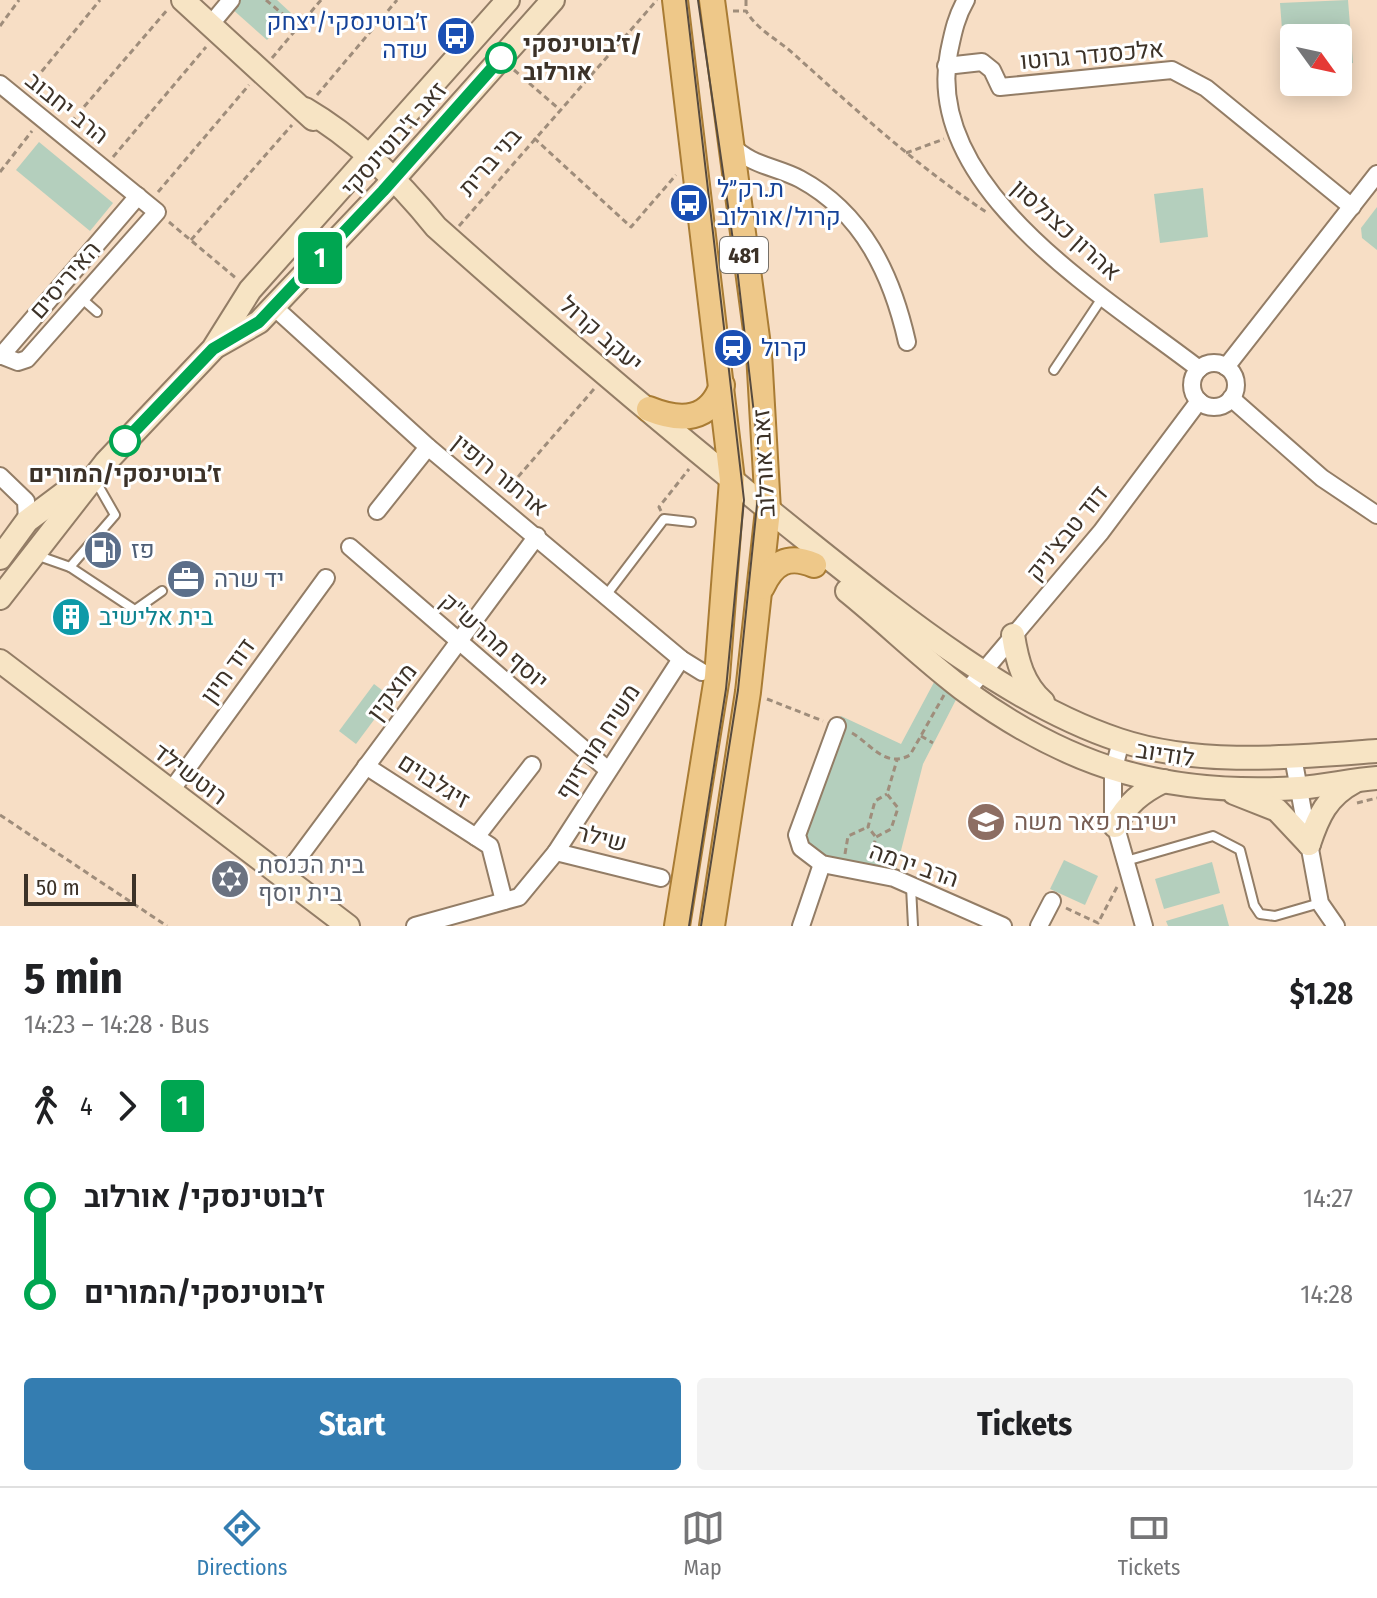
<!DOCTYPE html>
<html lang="en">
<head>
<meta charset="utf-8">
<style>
	body { margin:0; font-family:"Fira Sans Condensed",Heebo,sans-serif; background:#f2f2f2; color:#202124; height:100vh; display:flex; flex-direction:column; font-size:30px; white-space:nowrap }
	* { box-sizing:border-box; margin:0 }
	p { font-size:26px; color:#757577 }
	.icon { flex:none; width:44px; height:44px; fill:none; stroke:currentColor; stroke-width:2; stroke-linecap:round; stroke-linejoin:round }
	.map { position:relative; height:926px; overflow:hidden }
	.panel { display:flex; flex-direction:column; background:#fff; flex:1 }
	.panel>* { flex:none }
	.badge { padding:0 16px; border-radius:6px; font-size:28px; line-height:52px }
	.needle { width:52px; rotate:123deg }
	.buttons { position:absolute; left:1280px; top:24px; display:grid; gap:16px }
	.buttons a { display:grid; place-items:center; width:72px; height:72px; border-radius:8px; background:#fff; box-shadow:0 4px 20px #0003; font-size:40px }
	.scale { position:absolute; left:24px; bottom:20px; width:112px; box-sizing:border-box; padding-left:8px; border:4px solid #3c3228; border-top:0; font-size:22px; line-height:28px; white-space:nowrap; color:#3c3228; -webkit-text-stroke:6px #fff; paint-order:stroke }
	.map>.badge { position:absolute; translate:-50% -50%; box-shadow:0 0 0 4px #fff }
	.legs { display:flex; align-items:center; gap:12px; height:88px; padding:0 24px; font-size:26px }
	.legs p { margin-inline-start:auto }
	.summary { display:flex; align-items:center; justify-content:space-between; height:136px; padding:0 24px }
	h1 { font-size:44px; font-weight:700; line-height:60px }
	.button { display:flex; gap:16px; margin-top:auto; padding:16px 24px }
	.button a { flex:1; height:92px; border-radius:8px; background:#347db1; color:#fff; font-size:32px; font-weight:700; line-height:92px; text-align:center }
	.button a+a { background:#f2f2f2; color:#202124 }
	ul { padding:0 24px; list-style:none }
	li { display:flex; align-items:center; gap:28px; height:96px; font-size:30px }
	li i { display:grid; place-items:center; width:12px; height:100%; margin:0 10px; background:currentColor }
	li i::after { content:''; width:20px; height:20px; margin:-10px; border:6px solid; border-radius:50%; background:#fff }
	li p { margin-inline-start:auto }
	li:first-child i { background:linear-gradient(#0000 50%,currentColor 0) }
	li:last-child i { background:linear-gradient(currentColor 50%,#0000 0) }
	.tab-bar { display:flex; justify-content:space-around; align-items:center; height:112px; border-top:2px solid #e0e0e0; background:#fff; font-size:22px; color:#757577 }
	.tab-bar a { display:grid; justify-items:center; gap:4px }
	.tab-bar .current { color:#347db1 }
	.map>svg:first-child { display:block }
	.green { fill:#b4cfbd }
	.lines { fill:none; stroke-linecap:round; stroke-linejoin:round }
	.lane-casing { stroke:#937d66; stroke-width:12 }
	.street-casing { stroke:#937d66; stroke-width:20 }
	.secondary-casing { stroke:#937d66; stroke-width:26 }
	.primary-casing { stroke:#a97c34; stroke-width:28 }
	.path { stroke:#9f8d7b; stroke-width:3; stroke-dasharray:6 4; stroke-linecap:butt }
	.lane { stroke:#fff; stroke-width:8 }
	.street { stroke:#fff; stroke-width:16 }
	.secondary { stroke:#f7e4c4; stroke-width:22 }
	.primary { stroke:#eec889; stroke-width:24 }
	.tram { stroke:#564a3e; stroke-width:2 }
	.line-1-casing { stroke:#fff; stroke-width:18 }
	.line-1 { stroke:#00a651; stroke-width:12 }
	.stop-1-dot { fill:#fff; stroke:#00a651; stroke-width:4 }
	.labels { text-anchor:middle; stroke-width:6; stroke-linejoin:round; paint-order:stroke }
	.shield { fill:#fff; stroke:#767068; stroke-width:2 }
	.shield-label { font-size:22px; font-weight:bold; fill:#3c3228 }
	.transit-label { font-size:24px; fill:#164399; stroke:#fff; text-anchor:start }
	.stop-label { font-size:24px; font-weight:bold; fill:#3c3228; stroke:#fff; text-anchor:start }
	.street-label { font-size:24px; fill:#3c3228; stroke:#fff }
	.service-label { font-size:24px; fill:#4e5e75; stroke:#fff; text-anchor:start }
	.culture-label { font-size:24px; fill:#0d838f; stroke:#fff; text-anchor:start }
	.education-label { font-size:24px; fill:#785e54; stroke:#fff; text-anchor:start }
	.worship-label { font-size:24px; fill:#5b616d; stroke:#fff; text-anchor:start }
</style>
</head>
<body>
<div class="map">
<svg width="1377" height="926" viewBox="0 0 1377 926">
	<rect width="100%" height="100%" fill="#f7dec5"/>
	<!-- green -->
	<g class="green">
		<polygon points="238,0 277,0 291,13 267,40 231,8"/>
		<polygon points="1348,0 1353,63 1338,65 1338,38 1294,38 1294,68 1285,69 1280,3"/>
		<polygon points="39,142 113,203 90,231 16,170"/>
		<polygon points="1203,188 1208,237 1160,243 1154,194"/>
		<polygon points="1377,207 1377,250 1362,238 1361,228"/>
		<polygon points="940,671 962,688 923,764 894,878 801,848 841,716 901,744"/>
		<polygon points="374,684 391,697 356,744 339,731"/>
		<polygon points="1064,860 1098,876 1085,905 1050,889"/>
		<polygon points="1212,862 1220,893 1164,909 1155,879"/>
		<polygon points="1223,904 1229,926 1168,926 1166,921"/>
	</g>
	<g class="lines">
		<defs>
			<g id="lane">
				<polyline points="81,298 97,312"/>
				<polyline points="1054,370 1102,298"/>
				<polyline points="36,555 70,567 115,515 95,480"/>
				<polyline points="70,567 135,610 162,591"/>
				<polyline points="607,594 664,519 691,522"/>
				<polyline points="1126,861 1213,836 1240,850 1254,905 1260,914 1275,916 1320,903"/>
				<polyline points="911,887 913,926"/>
			</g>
			<g id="street">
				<path d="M966,0C956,17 953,33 949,52C922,189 1106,297 1199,369"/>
				<polyline points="211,24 231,0"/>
				<polyline points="946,66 982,62 992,70 1000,87 1172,70 1206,88 1352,207"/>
				<polyline points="0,84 157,212 27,359 18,362 0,355"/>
				<path d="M730,144C751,166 775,166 800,179C863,213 892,275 907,342"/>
				<polyline points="274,307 428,447 681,659 702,672"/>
				<polyline points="1,356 138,196"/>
				<circle cx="1214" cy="385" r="22"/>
				<polyline points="1226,367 1377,174"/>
				<polyline points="1231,398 1322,478 1377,515"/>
				<polyline points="0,476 26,501 27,521"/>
				<polyline points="377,511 428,447"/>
				<polyline points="350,547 608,770"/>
				<polyline points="966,692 1101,532 1199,401"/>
				<polyline points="837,726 797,835 801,848 822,864 894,878 1003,926"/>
				<polyline points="1121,741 1113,772 1113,817 1144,926"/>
				<polyline points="1293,757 1320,903 1336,926"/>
				<polyline points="366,766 490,846 504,901"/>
				<polyline points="170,792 326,578"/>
				<polyline points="476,837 532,765"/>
				<polyline points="556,852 681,659"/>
				<polyline points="285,876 537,536"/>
				<polyline points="415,926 519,897 556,852 661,878"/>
				<polyline points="801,926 822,864"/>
				<polyline points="1039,926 1052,901"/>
			</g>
			<g id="secondary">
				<polyline points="183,0 313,119"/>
				<path d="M305,109C356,139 399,181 436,227C557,335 683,441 810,543C899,614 1010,704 1119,740C1200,767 1294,757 1377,751"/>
				<polyline points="217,346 259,322 383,191 553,0"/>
				<polyline points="0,558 27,521 79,482"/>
				<path d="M847,591C888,624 926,662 968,693C1073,769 1168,796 1299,788C1325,786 1351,780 1377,778"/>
				<polyline points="0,598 106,462 213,349 250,290 508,0"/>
				<path d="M1013,635C1017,661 1023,684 1043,702"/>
				<polyline points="0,661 348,926"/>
				<polyline points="1234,793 1277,810 1309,844"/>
				<path d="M1115,826C1127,804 1141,792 1164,781"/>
				<path d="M1309,844C1318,817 1327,796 1354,782"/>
			</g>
			<g id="primary">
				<polyline points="675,0 732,480 717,677 677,926"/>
				<polyline points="712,0 759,353 768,510 748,692 712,926"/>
				<path d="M649,409C681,422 710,421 722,385"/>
				<path d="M762,587C773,563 788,554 814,565"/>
			</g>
		</defs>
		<!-- lane casing -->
		<use href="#lane" class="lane-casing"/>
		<!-- street casing -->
		<use href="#street" class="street-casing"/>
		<!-- secondary casing -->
		<use href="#secondary" class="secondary-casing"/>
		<!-- primary casing -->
		<use href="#primary" class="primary-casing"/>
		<!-- path -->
		<g class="path">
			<polyline points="266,0 298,27"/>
			<polyline points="746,0 746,11"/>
			<path d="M733,11H746C759,32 778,39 796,56C857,111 917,166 986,212"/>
			<polyline points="0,26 19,0"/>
			<polyline points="272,58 321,0"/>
			<polyline points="514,70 559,109"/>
			<polyline points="29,87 100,0"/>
			<polyline points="317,95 397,0"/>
			<polyline points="71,122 168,9"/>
			<polyline points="534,138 631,227 676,175"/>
			<polyline points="906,153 944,139"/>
			<polyline points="113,157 206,47"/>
			<polyline points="0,172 32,131"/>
			<polyline points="158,192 249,85"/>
			<polyline points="169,222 237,279"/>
			<polyline points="459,226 657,0"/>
			<polyline points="191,240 292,125"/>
			<polyline points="505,492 594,389"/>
			<polyline points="661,511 659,507 689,469"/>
			<polyline points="767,699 823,721"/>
			<path d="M852,733C870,743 885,769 910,755L944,695"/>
			<polyline points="921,736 933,743"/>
			<polyline points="1357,803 1377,798"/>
			<polyline points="0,815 167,926"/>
			<polyline points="875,836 868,827 875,801 887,794"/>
			<polyline points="845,854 848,836 868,827"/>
			<polyline points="871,856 876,837 891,829 898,808 887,794 897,760"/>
			<polyline points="1066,908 1098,923 1117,887"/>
		</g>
		<!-- lane -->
		<use href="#lane" class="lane"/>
		<!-- street -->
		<use href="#street" class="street"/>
		<!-- secondary -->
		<use href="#secondary" class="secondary"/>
		<!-- primary -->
		<use href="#primary" class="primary"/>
		<!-- tram -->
		<g class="tram">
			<polyline points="686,0 744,500 726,689 689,926"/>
			<polyline points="698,0 737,268 758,448 758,495 738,690 701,926"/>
		</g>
	</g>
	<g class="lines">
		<defs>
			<polyline id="line-1" points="125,441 213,349 259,322 383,191 501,58"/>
		</defs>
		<!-- line-1 casing -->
		<use href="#line-1" class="line-1-casing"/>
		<!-- line-1 -->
		<use href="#line-1" class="line-1"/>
	</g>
	<!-- icons -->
	<defs>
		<symbol id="bus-disc" viewBox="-11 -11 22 22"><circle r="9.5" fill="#1a4fb4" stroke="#fff"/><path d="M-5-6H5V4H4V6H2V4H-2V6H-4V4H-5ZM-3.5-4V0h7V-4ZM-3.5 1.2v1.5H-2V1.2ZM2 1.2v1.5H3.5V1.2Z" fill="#fff"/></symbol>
		<symbol id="station-disc" viewBox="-11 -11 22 22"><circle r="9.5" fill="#1a4fb4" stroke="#fff"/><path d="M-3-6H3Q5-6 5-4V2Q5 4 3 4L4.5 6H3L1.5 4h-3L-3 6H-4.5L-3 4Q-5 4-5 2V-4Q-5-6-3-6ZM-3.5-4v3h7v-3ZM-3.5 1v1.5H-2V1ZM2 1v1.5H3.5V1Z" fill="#fff"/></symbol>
		<symbol id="fuel-disc" viewBox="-11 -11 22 22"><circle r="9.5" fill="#5c6f8a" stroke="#fff"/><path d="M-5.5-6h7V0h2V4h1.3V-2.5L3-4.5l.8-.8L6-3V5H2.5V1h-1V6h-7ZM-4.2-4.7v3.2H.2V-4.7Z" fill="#fff"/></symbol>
		<symbol id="office-disc" viewBox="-11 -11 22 22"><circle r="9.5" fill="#5c6f8a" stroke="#fff"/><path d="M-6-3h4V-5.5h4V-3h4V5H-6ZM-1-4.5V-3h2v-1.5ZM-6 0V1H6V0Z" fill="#fff"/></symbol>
		<symbol id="building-disc" viewBox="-11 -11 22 22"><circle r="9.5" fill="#0f9aa8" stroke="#fff"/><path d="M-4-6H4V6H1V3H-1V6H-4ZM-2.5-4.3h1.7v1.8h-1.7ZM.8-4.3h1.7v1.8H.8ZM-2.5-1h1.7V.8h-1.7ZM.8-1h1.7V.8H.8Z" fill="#fff"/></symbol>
		<symbol id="school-disc" viewBox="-11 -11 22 22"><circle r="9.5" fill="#8d6e63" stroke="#fff"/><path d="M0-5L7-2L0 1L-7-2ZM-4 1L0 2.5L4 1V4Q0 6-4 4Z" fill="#fff"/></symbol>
		<symbol id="synagogue-disc" viewBox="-11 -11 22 22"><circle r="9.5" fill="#6b7280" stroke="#fff"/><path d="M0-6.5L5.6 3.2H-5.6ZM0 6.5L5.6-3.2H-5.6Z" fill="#fff"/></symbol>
	</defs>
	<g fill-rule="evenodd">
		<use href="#bus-disc" x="434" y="14" width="44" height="44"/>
		<use href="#bus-disc" x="667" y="181" width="44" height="44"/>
		<use href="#station-disc" x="711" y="326" width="44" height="44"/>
		<use href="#fuel-disc" x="81" y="528" width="44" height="44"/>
		<use href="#office-disc" x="164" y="557" width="44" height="44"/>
		<use href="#building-disc" x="49" y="595" width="44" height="44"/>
		<use href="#school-disc" x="964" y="800" width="44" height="44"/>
		<use href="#synagogue-disc" x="208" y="857" width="44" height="44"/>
	</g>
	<!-- markers -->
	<g class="stop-1-dot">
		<circle cx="501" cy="58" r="14"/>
		<circle cx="125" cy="441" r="14"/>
	</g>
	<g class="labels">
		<!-- shield labels -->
		<rect class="shield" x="720" y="237" width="48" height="36" rx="6"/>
		<g class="shield-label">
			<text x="744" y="263">481</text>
		</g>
		<!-- transit labels -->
		<g class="transit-label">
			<text x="428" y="30" text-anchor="end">ז׳בוטינסקי/יצחק<tspan x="428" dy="28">שדה</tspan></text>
			<text x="717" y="197">ת.רק״ל<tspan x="717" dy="28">קרול/אורלוב</tspan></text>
			<text x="761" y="356">קרול</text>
		</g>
		<!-- stop labels -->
		<g class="stop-label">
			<text x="523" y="52">ז׳בוטינסקי/<tspan x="523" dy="28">אורלוב</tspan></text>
			<text x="125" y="482" text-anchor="middle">ז׳בוטינסקי/המורים</text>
		</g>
		<!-- street labels -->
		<g class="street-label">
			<text transform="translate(1092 55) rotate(-5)" y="8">אלכסנדר גרוטו</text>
			<text transform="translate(67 108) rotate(39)" y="8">הרב יחבוב</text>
			<text transform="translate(394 139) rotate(-48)" y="8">זאב ז'בוטינסקי</text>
			<text transform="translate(490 162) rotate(-49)" y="8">בני ברית</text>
			<text transform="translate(1066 230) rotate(42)" y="8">אהרון כצנלסון</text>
			<text transform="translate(65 280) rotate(-49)" y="8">האיריסים</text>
			<text transform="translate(601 334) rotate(41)" y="8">יעקב קרול</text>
			<text transform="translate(764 463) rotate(-93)" y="8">זאב אורלוב</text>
			<text transform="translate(500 475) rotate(39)" y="8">ארתור רופין</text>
			<text transform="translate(1067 533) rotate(-51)" y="8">דוד טבצ'ניק</text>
			<text transform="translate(494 641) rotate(41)" y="8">יוסף מהרש"ק</text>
			<text transform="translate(228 671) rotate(-54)" y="8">דוד חיון</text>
			<text transform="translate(392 692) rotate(-53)" y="8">מוצקין</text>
			<text transform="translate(598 742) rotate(-57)" y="8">משיח מורזיוף</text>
			<text transform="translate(1165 754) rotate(9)" y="8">לודיוב</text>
			<text transform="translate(190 774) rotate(37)" y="8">רוטשילד</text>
			<text transform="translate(434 781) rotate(33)" y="8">זיגלבוים</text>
			<text transform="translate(602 838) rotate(14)" y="8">שילר</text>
			<text transform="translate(914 865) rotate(19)" y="8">הרב ירמה</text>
		</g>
		<!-- service labels -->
		<g class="service-label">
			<text x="131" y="558">פז</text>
			<text x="214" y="587">יד שרה</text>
		</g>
		<!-- culture labels -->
		<g class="culture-label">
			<text x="99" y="625">בית אלישיב</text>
		</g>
		<!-- education labels -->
		<g class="education-label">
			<text x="1014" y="830">ישיבת פאר משה</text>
		</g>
		<!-- worship labels -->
		<g class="worship-label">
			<text x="258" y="873">בית הכנסת<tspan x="258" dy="28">בית יוסף</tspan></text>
		</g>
	</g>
</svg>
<div class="buttons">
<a><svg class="needle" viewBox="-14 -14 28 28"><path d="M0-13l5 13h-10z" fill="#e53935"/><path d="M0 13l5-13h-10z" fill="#757577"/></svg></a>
</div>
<div class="scale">50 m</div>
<b class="badge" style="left:320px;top:258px;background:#00a651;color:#fff">1</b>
</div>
<section class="panel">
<div class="summary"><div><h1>5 min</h1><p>14:23 – 14:28 · Bus</p></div><b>$1.28</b></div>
<div class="legs"><svg class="icon" aria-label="walk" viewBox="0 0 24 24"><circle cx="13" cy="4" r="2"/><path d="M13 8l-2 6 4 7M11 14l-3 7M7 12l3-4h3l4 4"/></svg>4<svg class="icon" aria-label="forward" viewBox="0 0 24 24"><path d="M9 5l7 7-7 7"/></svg><b class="badge" style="background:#00a651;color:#fff">1</b></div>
<ul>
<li><i style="color:#00a651"></i><b>ז׳בוטינסקי/ אורלוב</b><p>14:27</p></li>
<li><i style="color:#00a651"></i><b>ז׳בוטינסקי/המורים</b><p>14:28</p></li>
</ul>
<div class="button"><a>Start</a><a>Tickets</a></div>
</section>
<nav class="tab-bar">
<a class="current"><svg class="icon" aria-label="directions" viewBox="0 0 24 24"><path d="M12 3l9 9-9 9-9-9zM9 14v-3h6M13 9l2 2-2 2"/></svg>Directions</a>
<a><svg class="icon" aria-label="map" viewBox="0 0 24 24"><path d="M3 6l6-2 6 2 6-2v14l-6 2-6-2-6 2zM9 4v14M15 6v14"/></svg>Map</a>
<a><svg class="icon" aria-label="tickets" viewBox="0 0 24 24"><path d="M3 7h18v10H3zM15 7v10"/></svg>Tickets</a>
</nav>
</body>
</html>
